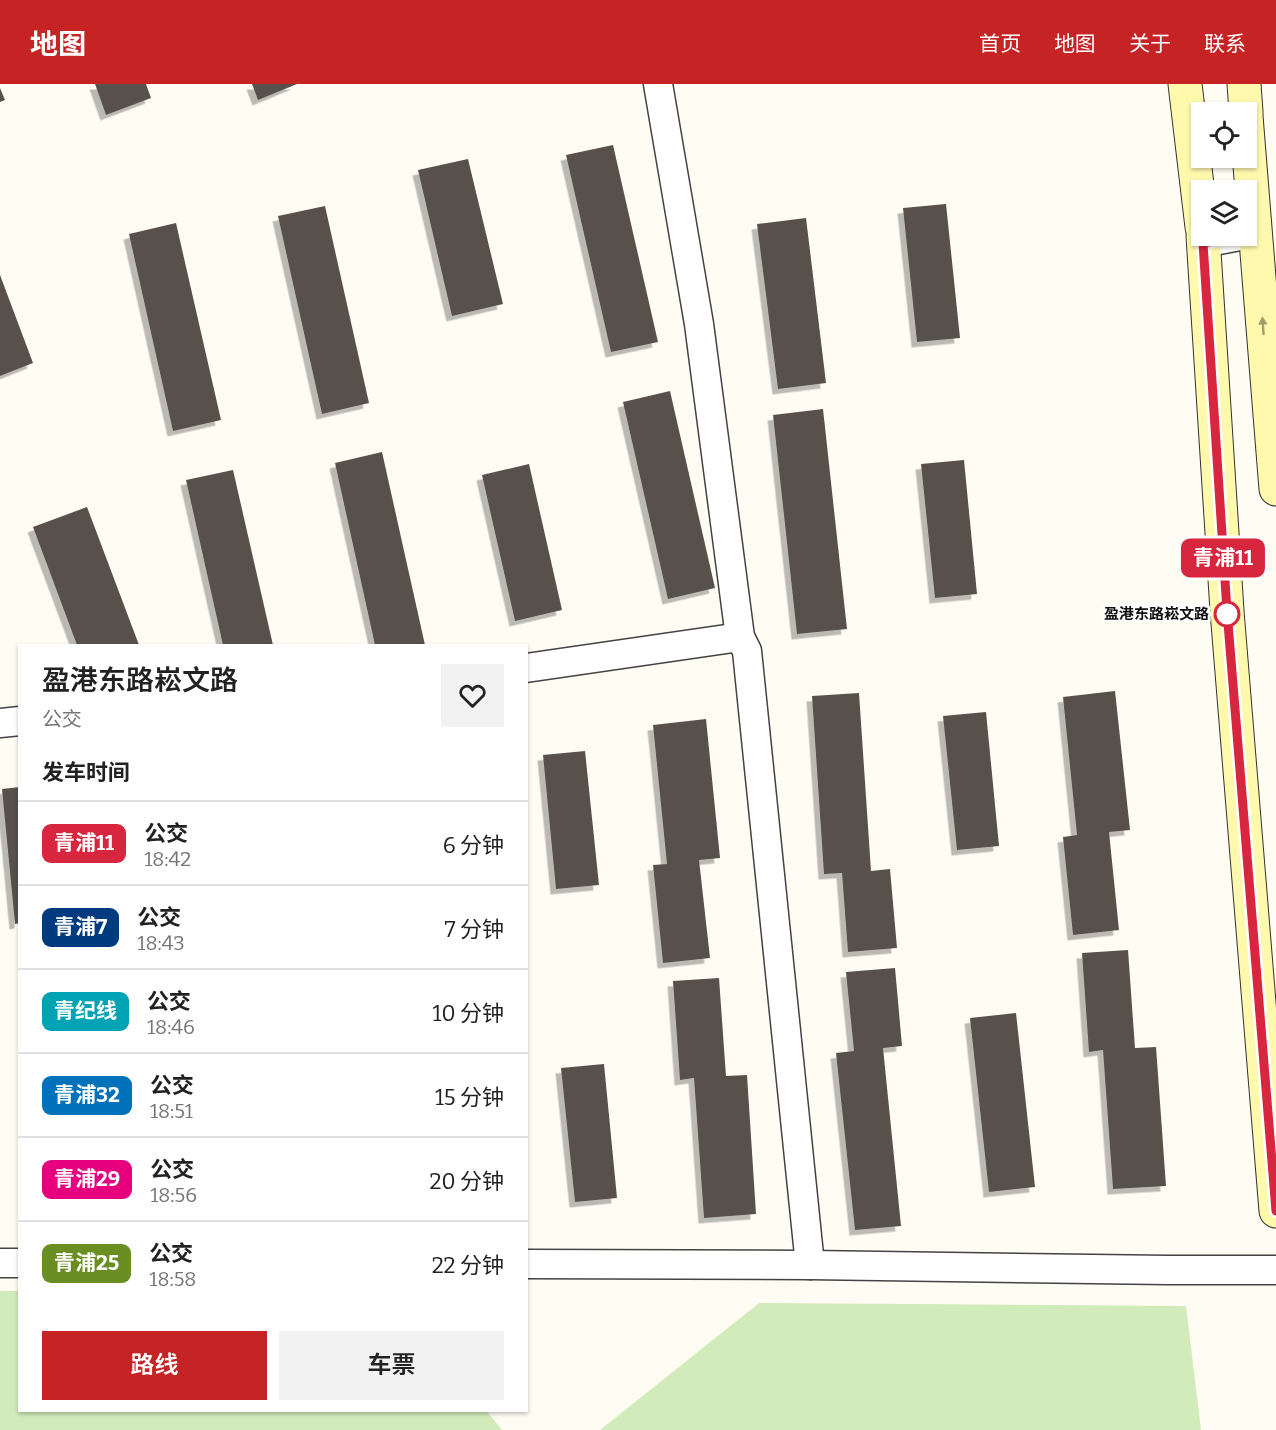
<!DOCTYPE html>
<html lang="zh">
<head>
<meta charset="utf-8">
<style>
	body { margin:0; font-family:Bitter,"Noto Sans SC",serif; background:#f2f2f2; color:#222; height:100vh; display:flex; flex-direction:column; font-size:22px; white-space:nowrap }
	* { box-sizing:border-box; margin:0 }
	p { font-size:20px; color:#767676 }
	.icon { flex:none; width:33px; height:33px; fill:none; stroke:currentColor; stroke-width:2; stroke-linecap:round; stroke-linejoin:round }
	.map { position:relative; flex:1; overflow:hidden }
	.details { position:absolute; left:18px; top:560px; width:510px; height:768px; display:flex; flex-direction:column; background:#fff; border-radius:0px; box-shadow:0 2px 4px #0004 }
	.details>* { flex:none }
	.badge { padding:0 12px; border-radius:9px; font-size:21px; line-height:39px }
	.tools { position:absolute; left:1191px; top:18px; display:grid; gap:12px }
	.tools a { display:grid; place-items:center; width:66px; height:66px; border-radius:0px; background:#fff; box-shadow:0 2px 4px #0004; font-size:30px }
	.map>.badge { position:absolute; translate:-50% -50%; box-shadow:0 0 0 3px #fff }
	h2 { padding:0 24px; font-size:22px; line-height:54px }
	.round { display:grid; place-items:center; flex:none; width:63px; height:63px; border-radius:0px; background:#f2f2f2 }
	.head { display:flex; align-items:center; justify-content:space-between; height:102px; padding:0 24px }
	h1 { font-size:28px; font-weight:600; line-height:45px }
	.action { display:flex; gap:12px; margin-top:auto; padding:12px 24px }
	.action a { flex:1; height:69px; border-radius:0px; background:#c52324; color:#fff; font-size:24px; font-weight:600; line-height:69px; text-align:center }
	.action a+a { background:#f2f2f2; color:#222 }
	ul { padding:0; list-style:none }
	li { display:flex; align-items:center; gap:18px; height:84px; padding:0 24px; border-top:2px solid #e0e0e0 }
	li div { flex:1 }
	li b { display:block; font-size:22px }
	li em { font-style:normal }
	li .badge { min-width:66px; font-weight:700; text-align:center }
	header { display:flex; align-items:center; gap:36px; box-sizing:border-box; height:84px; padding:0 30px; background:#c52324; color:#fff }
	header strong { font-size:28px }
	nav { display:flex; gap:33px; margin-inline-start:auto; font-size:21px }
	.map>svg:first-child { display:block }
	.green { fill:#d2ebbb }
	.building { fill:#59514c; filter:url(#shadow) }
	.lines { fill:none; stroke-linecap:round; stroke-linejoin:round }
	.minor-casing { stroke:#434343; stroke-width:31 }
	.secondary-casing { stroke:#323232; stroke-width:35 }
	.minor { stroke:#fff; stroke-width:28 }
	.secondary { stroke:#fff9ae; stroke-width:33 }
	.oneway { fill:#9f9c6f }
	.line-casing { stroke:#fff; stroke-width:14 }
	.line { stroke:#d7263d; stroke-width:9 }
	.stop-dot { fill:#fff; stroke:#d7263d; stroke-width:3 }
	.labels { text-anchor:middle; stroke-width:6; stroke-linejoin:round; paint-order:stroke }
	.stop-label { font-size:15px; font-weight:bold; fill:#101010; stroke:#fff; text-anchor:end }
</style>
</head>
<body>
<header>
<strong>地图</strong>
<nav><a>首页</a><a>地图</a><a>关于</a><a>联系</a></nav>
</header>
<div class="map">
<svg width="1276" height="1346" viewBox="0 0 1276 1346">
	<defs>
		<filter id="shadow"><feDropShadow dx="-5.5" dy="5.5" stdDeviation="0" flood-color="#0004"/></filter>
	</defs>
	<rect width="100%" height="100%" fill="#fffdf3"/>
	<!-- green -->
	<g class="green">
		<polygon points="0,1207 19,1207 20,1326 486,1326 502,1346 0,1346"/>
		<polygon points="759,1219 1186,1222 1201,1346 600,1346"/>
	</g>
	<!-- building -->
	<g class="building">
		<polygon points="95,0 146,0 151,14 106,31"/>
		<polygon points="252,0 297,0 258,16"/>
		<polygon points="0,4 5,16 0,18"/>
		<polygon points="613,61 658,258 611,268 566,71"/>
		<polygon points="468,75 503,220 452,232 418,86"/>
		<polygon points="946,120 960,254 917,258 903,124"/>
		<polygon points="325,122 369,319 322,330 278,132"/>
		<polygon points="806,134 826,299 778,305 757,140"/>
		<polygon points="176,139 221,336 173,347 129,150"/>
		<polygon points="0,191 33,279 0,292"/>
		<polygon points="670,307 715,504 668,515 623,318"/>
		<polygon points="823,325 847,545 797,550 773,331"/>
		<polygon points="382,368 425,561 375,561 335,379"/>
		<polygon points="964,376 977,510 935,514 921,380"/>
		<polygon points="529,380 562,526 515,537 482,391"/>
		<polygon points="233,386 273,561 223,561 186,396"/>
		<polygon points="87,423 139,561 77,561 33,443"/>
		<polygon points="1115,607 1130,746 1109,748 1119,846 1073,851 1063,753 1077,751 1063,613"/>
		<polygon points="859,609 871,787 890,785 897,864 848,868 842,789 824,790 812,612"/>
		<polygon points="986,628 999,762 957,766 943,632"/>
		<polygon points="706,635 720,774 699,776 710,874 663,879 653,781 667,780 653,641"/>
		<polygon points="585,667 599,801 556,805 543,671"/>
		<polygon points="20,703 20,839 15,840 2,705"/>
		<polygon points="1128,866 1135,964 1156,963 1166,1102 1113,1105 1103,966 1089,968 1082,869"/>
		<polygon points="895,884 902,962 883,964 901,1142 855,1146 836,969 854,967 846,888"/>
		<polygon points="719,894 726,992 747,991 756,1130 704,1134 694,994 680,996 673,897"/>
		<polygon points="1016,929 1035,1103 989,1108 970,934"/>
		<polygon points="604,980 617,1114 575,1118 561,984"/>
	</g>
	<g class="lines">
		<defs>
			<g id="minor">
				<polyline points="658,0 699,240 740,553 747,567 810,1181"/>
				<polyline points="1203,159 1240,152"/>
				<polyline points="526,584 740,553"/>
				<polyline points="0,639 20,637"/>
				<polyline points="0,1179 20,1179"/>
				<polyline points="526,1180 810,1181 1168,1186 1276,1186"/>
			</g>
			<g id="secondary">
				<polyline points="1185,0 1202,143"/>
				<polyline points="1244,0 1246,28"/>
				<polyline points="1246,32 1276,405"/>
				<polyline points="1203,152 1227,527 1276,1127"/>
			</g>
		</defs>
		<!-- minor casing -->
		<use href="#minor" class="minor-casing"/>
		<!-- secondary casing -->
		<use href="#secondary" class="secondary-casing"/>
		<!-- minor -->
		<use href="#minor" class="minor"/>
		<!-- secondary -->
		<use href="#secondary" class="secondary"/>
	</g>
	<!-- one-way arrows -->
	<defs><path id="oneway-solid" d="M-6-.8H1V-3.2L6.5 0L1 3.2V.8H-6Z" transform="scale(1.5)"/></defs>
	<use class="oneway" href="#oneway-solid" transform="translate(1263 242) rotate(-94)"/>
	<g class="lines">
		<defs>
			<polyline id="line" points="1240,152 1203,159 1227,527 1276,1127"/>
		</defs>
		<!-- line casing -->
		<use href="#line" class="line-casing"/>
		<!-- line -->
		<use href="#line" class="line"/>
	</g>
	<!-- markers -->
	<circle class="stop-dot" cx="1227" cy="530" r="12"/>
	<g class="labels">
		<!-- stop labels -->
		<g class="stop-label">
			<text x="1209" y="535">盈港东路崧文路</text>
		</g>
	</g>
</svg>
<div class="tools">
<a><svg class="icon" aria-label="locate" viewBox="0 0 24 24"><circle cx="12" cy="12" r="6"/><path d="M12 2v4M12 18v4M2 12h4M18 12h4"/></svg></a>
<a><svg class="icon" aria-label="layers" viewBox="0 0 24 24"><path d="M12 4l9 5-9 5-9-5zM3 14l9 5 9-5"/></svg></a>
</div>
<b class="badge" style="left:1223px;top:474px;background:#d7263d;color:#fff">青浦11</b>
<section class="details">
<div class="head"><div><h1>盈港东路崧文路</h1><p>公交</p></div><a class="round"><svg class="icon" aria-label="heart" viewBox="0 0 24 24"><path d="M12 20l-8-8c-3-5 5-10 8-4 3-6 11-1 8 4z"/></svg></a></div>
<h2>发车时间</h2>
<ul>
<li><span class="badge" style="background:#d7263d;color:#fff">青浦11</span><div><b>公交</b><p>18:42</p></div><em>6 分钟</em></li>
<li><span class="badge" style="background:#003b80;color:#fff">青浦7</span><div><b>公交</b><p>18:43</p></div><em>7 分钟</em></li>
<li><span class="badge" style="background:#00a3b4;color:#fff">青纪线</span><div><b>公交</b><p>18:46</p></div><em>10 分钟</em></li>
<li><span class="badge" style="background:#0072bc;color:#fff">青浦32</span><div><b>公交</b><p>18:51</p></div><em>15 分钟</em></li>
<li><span class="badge" style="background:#e6007e;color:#fff">青浦29</span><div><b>公交</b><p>18:56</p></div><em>20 分钟</em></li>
<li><span class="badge" style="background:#6b8e23;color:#fff">青浦25</span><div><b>公交</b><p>18:58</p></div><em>22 分钟</em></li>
</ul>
<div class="action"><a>路线</a><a>车票</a></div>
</section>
</div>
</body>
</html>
